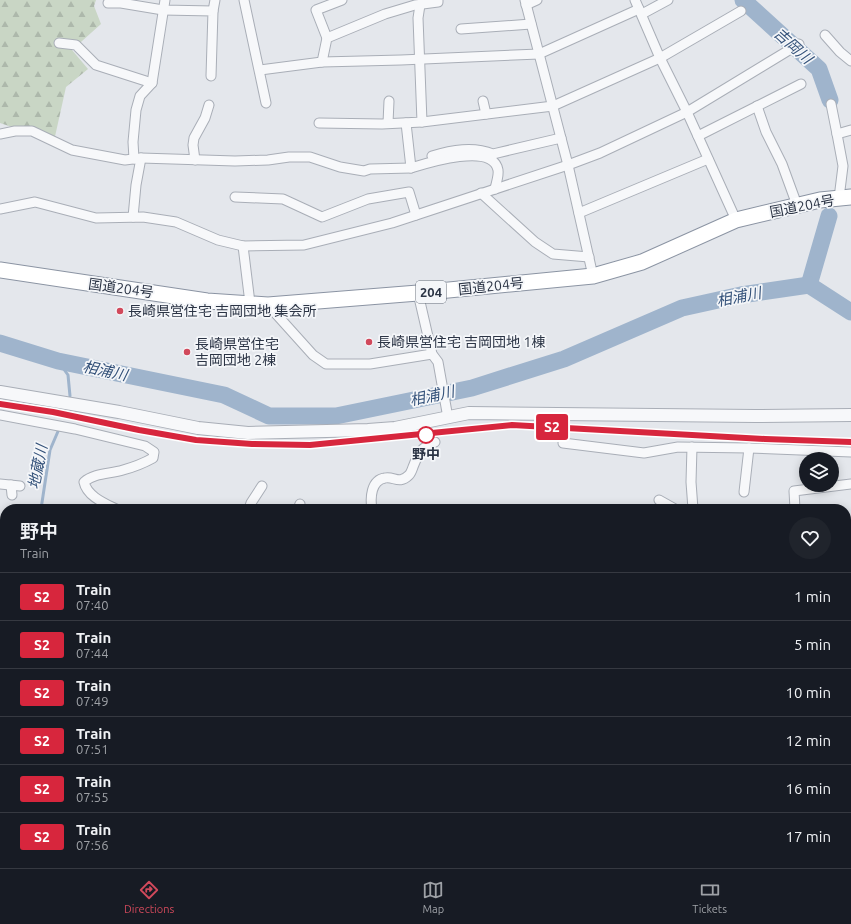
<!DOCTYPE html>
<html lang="en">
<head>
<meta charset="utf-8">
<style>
	body { margin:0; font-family:Ubuntu,"Noto Sans JP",sans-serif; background:#20242c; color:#f1f3f6; height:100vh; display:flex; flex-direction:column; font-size:15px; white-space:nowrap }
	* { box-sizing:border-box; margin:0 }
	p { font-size:13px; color:#9ea1a6 }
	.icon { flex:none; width:22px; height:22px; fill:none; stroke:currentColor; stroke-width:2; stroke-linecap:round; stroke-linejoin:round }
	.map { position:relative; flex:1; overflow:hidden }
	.side { position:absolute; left:0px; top:504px; width:851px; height:364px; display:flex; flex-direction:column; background:#171b24; border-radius:16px 16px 0 0; box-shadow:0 2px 10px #0003 }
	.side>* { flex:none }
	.badge { padding:0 8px; border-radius:3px; font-size:14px; line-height:26px }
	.tools { position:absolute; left:799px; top:452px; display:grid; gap:8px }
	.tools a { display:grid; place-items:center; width:40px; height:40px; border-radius:50%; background:#171b24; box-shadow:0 2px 10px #0003; font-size:20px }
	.map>.badge { position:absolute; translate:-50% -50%; box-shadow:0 0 0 2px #fff }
	.round { display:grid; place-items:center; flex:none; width:42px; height:42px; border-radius:21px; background:#20242c }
	.overview { display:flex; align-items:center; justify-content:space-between; height:68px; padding:0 20px }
	h1 { font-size:19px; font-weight:600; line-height:30px }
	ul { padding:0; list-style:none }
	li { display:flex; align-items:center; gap:12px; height:48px; padding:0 20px; border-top:1px solid #363941 }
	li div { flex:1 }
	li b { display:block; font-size:15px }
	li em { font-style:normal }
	li .badge { min-width:44px; font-weight:700; text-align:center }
	.tab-bar { display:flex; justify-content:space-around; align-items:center; height:56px; border-top:1px solid #363941; background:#171b24; font-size:11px; color:#9ea1a6 }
	.tab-bar a { display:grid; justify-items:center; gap:2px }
	.tab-bar .current { color:#d1495b }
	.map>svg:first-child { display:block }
	.forest { fill:url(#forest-firs) }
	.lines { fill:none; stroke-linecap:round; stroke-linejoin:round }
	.stream { stroke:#9fb4cc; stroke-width:3 }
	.river { stroke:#9fb4cc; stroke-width:17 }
	.minor-casing { stroke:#a9aeb7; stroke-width:11 }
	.tertiary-casing { stroke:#a9aeb7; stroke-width:14 }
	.trunk-casing { stroke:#8b94a3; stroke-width:17 }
	.minor { stroke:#f7f8fa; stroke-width:9 }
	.tertiary { stroke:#f7f8fa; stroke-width:12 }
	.trunk { stroke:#fff; stroke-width:15 }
	.rail { stroke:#7d8696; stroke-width:3; stroke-dasharray:2 4; stroke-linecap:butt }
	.line-casing { stroke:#fff; stroke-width:9 }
	.line { stroke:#d7263d; stroke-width:6 }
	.poi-dot { fill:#d1495b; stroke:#f4f6f9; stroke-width:1.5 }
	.stop-dot { fill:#fff; stroke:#d7263d; stroke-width:2 }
	.labels { text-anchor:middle; stroke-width:3.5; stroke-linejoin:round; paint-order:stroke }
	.shield { fill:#f4f6f9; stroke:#676e7b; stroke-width:1 }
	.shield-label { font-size:13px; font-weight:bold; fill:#2b3445 }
	.street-label { font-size:14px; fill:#2b3445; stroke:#f4f6f9 }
	.poi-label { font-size:14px; fill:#2b3445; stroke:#f4f6f9; text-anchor:start }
	.stop-label { font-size:14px; font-weight:bold; fill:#2b3445; stroke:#f4f6f9 }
	.water-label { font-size:15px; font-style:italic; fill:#34527a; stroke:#f4f6f9 }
</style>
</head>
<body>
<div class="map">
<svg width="851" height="868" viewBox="0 0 851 868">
	<defs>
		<pattern id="forest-firs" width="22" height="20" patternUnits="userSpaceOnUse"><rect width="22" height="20" fill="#c9d6c5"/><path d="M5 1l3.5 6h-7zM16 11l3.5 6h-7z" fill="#adb8ab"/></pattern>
	</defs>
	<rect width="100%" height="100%" fill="#e4e7ec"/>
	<!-- forest -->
	<g class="forest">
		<polygon points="0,0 96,0 94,6 101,24 72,50 88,69 66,87 54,141 0,123"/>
		<polygon points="103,863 167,863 168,868 104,868"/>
	</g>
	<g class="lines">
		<!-- stream -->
		<g class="stream">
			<polyline points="58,361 68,375 70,396"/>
			<polyline points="41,509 50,450 59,429"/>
			<polyline points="136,863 140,868"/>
		</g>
		<!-- river -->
		<g class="river">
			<polyline points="743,0 819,69 830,100"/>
			<polyline points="809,285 829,216"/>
			<polyline points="0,343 58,361 224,395 269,416 336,416 472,388 564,359 682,308 741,295 809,285 851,312"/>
		</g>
		<defs>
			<g id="minor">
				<polyline points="244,0 266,103"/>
				<polyline points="525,0 568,165 593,276"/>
				<polyline points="635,0 660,58 687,112 736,220"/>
				<polyline points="108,3 121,3 163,10 213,11 211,76"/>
				<polyline points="526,5 537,0"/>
				<polyline points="213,11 215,0"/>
				<polyline points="642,14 668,0"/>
				<polyline points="461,29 531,24"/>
				<polyline points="825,35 840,52 851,61"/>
				<polyline points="327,38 316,10 342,0"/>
				<polyline points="59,43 76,45 96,65 152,83"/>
				<polyline points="322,62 327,38 385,14 415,5 438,2 438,0"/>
				<polyline points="260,70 322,62 401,60 539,54 639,9"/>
				<polyline points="483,101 486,114"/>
				<polyline points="831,104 837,134"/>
				<polyline points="757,106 766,132 782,164 797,205"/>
				<polyline points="422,122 553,106 660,58 741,11"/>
				<polyline points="319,123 382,124 422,122 418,18 420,5"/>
				<polyline points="388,123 389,101"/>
				<path d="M406,123L411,168C427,163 493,142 498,170C499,176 496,183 495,189"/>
				<polyline points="0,134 15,131 32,131 72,150 125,160 141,158 136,185 133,217"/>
				<polyline points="698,136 801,84"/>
				<path d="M432,156C452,150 473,146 493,154L561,138"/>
				<polyline points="141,158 235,161 268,160 289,157 310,157 340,167 364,171 370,169 411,168"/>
				<polyline points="134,159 133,142 136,110 140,96 152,83 165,0"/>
				<polyline points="195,160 193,145 194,138 205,118 209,105"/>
				<polyline points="481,193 535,242 553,254 589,257"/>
				<polyline points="235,197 283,199 322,217 368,199 409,192 416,215"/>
				<polyline points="839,198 843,166 837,134 851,130"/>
				<polyline points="0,209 35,202 96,218 143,217 176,222 218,240 243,246 304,245 392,223 568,165 600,153 687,112 799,44"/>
				<polyline points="579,213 708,159"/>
				<polyline points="243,246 250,303"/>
				<polyline points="418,293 432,354 438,362 448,418"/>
				<polyline points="268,305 313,355 326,364 370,364 432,354"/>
				<path d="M0,415L75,429L145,446L154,452L153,458C144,463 134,467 123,470C110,474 94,473 84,482C87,496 104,503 116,509"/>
				<polyline points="563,443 644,453 678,447 749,448 851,452"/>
				<polyline points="692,447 691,482 693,509"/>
				<polyline points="0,484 20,486"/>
				<polyline points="11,485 12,495"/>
				<polyline points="744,492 749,448"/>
				<polyline points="659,500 675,509"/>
				<polyline points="249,509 251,503 262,486"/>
				<polyline points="298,509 300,504"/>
				<path d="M372,509C370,498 371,480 385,478C394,476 399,485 409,475C411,473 412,470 413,467C418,454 421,447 435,442"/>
				<polyline points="795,509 794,491 851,484"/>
				<polyline points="0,618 3,625 5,626"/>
				<polyline points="0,665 5,666"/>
				<polyline points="846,771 851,772"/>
				<polyline points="591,863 594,868"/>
				<polyline points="634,863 647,868"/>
				<polyline points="240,868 241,863"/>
				<polyline points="463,868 468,863"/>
			</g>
			<g id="tertiary">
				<polyline points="0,392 119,412 198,428 248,433 368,430 395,428 469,413 755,416 851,415"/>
				<polyline points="846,815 851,815"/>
				<polyline points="0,848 5,848"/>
				<polyline points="182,863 205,868"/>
				<polyline points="394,868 407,863"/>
			</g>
			<polyline id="trunk" points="0,270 207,301 268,305 418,293 593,276 642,262 736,220 820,200 851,197"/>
		</defs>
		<!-- minor casing -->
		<use href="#minor" class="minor-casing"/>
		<!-- tertiary casing -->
		<use href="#tertiary" class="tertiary-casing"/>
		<!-- trunk casing -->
		<use href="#trunk" class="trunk-casing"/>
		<!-- minor -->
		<use href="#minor" class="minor"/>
		<!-- tertiary -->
		<use href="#tertiary" class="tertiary"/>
		<!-- trunk -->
		<use href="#trunk" class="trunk"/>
		<!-- rail -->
		<polyline class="rail" points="0,404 53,412 139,430 196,440 252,444 310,445 426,435 512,425 765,439 851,442"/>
	</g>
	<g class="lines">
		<defs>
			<polyline id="line" points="0,404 53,412 139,430 196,440 252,444 310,445 512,425 765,439 851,442"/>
		</defs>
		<!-- line casing -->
		<use href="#line" class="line-casing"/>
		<!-- line -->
		<use href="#line" class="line"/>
	</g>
	<!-- markers -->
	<g class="poi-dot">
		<circle cx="120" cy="311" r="4"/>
		<circle cx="369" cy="342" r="4"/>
		<circle cx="187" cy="352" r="4"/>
	</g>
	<circle class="stop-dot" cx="426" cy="435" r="8"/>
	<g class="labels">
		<!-- shield labels -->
		<rect class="shield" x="416" y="281" width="30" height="22" rx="3"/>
		<g class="shield-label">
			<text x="431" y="297">204</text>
		</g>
		<!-- street labels -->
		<g class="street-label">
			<text transform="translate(802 206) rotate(-11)" y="5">国道204号</text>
			<text transform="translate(491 286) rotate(-6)" y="5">国道204号</text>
			<text transform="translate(121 288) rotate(8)" y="5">国道204号</text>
		</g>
		<!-- poi labels -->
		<g class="poi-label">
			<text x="128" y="316">長崎県営住宅 吉岡団地 集会所</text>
			<text x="377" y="347">長崎県営住宅 吉岡団地 1棟</text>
			<text x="195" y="349">長崎県営住宅<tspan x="195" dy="16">吉岡団地 2棟</tspan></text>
		</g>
		<!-- stop labels -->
		<g class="stop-label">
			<text x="426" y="459">野中</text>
		</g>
		<!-- water labels -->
		<g class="water-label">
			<text transform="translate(793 46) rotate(42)" y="5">吉岡川</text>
			<text transform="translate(739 297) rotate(-11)" y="5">相浦川</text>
			<text transform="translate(105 371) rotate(12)" y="5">相浦川</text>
			<text transform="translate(432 396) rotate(-12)" y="5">相浦川</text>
			<text transform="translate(38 467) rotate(-79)" y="5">地蔵川</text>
		</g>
	</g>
</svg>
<div class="tools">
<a><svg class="icon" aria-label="layers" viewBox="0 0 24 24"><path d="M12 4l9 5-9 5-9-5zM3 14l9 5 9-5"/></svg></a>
</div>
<b class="badge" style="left:552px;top:427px;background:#d7263d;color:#fff">S2</b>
<section class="side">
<div class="overview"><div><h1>野中</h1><p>Train</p></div><a class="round"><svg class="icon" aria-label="heart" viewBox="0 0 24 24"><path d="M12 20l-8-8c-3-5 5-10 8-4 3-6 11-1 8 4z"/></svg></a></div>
<ul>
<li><span class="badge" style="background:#d7263d;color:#fff">S2</span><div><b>Train</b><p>07:40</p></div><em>1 min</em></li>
<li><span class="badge" style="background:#d7263d;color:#fff">S2</span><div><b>Train</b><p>07:44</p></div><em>5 min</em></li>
<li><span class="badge" style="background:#d7263d;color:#fff">S2</span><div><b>Train</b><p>07:49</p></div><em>10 min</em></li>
<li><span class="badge" style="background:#d7263d;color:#fff">S2</span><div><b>Train</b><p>07:51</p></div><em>12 min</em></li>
<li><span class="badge" style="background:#d7263d;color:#fff">S2</span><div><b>Train</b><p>07:55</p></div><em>16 min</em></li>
<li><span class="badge" style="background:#d7263d;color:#fff">S2</span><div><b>Train</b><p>07:56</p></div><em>17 min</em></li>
</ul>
</section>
</div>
<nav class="tab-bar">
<a class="current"><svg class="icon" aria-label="directions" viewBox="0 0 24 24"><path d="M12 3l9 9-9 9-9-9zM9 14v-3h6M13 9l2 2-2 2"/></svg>Directions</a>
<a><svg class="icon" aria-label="map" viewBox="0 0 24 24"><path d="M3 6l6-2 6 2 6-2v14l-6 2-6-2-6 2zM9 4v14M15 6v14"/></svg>Map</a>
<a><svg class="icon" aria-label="tickets" viewBox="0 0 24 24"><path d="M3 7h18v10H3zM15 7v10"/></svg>Tickets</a>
</nav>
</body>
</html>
